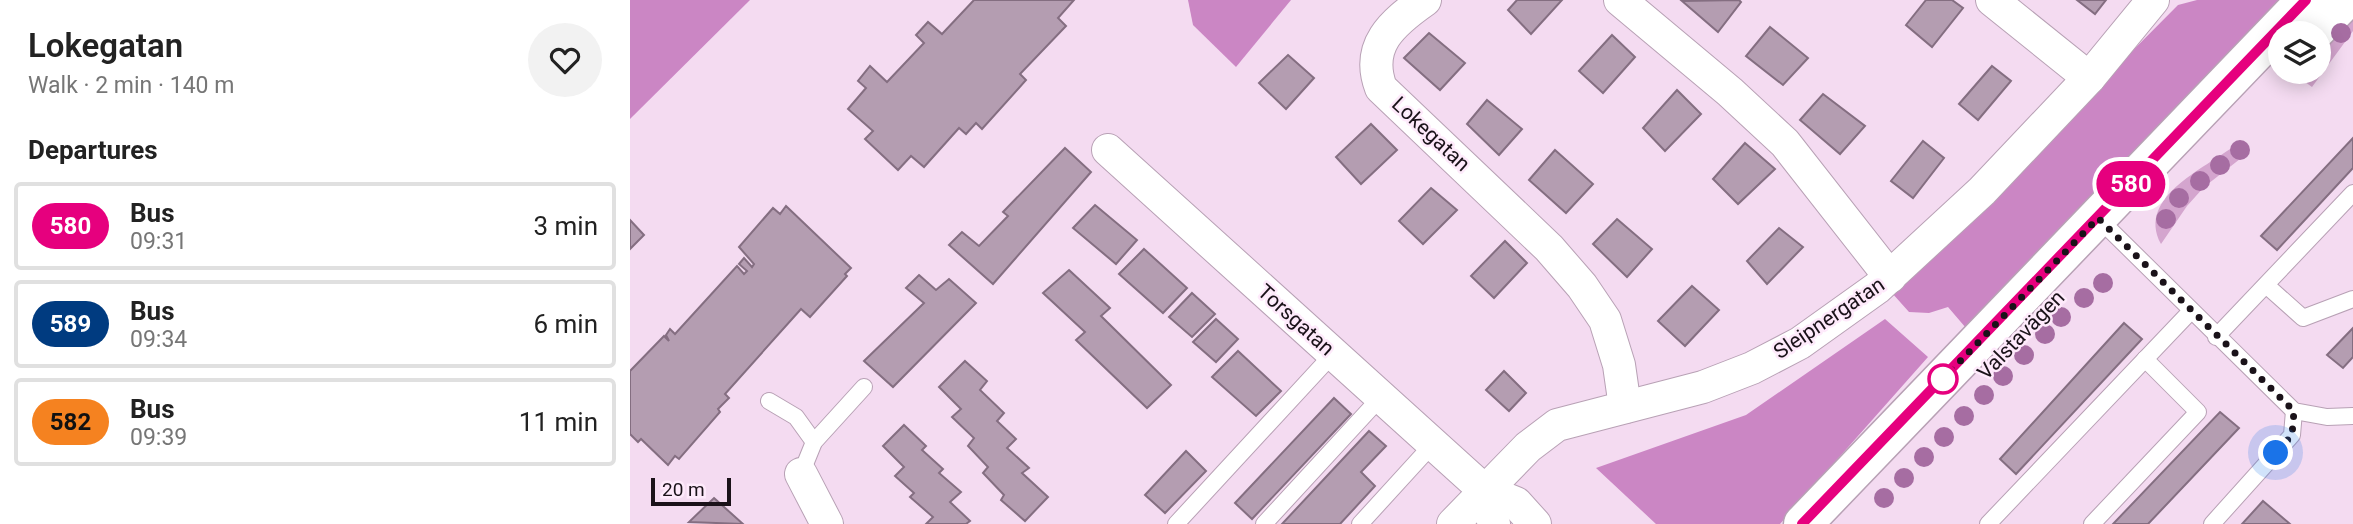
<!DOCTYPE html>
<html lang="en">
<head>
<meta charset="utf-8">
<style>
	body { margin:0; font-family:Roboto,sans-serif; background:#f2f2f2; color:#222; height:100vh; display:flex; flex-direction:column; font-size:26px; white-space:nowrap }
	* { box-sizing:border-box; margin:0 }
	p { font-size:23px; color:#767676 }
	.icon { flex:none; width:38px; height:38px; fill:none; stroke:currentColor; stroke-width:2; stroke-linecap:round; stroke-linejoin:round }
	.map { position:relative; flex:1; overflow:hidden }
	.panel { display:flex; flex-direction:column; background:#fff; width:630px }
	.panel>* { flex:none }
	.badge { padding:0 14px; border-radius:23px; font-size:24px; line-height:46px }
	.tools { position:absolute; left:1638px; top:21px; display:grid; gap:14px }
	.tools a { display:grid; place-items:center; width:63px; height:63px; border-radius:50%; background:#fff; box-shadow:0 4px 18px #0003; font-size:35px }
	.scale { position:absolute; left:21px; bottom:18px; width:80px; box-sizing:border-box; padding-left:7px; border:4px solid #1a1219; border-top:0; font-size:19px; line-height:24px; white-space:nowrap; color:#1a1219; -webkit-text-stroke:5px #feeafb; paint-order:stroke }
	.you { position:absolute; width:35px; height:35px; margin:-18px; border:5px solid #fff; border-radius:50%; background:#1a73e8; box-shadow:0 0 0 10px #1a73e833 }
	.map>.badge { position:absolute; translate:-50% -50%; box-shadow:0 0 0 4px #fff }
	h2 { padding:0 28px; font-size:26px; line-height:63px }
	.round { display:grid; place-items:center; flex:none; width:74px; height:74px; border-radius:37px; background:#f2f2f2 }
	.overview { display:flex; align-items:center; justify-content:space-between; height:119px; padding:0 28px }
	h1 { font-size:33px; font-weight:600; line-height:52px }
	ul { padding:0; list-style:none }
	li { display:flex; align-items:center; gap:21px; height:88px; margin:0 14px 10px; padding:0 14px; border:4px solid #e0e0e0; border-radius:7px }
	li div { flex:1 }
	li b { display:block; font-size:26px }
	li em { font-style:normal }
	li .badge { min-width:77px; font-weight:700; text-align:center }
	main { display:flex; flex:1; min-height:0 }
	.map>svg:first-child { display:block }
	.green { fill:#d4a5ce }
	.forest { fill:#cb86c4 }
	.building { fill:#b49db1; stroke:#846e81; stroke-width:2 }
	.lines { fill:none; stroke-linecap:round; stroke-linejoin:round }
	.service-casing { stroke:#b8a1b5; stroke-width:18 }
	.minor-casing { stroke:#b8a1b5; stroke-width:34 }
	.tertiary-casing { stroke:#b8a1b5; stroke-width:41 }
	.service { stroke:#fff; stroke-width:16 }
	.minor { stroke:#fff; stroke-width:32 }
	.tertiary { stroke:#fff; stroke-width:38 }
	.tree { fill:#a66da2 }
	.line-casing { stroke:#fff; stroke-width:16 }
	.line { stroke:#e6007e; stroke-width:10 }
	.walk { stroke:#1a1219; stroke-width:7; stroke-dasharray:0 12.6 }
	.stop-dot { fill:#fff; stroke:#e6007e; stroke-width:3.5 }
	.labels { text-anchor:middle; stroke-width:5; stroke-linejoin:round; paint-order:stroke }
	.street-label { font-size:21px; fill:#1a1219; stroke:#feeafb }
</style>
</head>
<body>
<main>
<section class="panel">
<div class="overview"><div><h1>Lokegatan</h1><p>Walk · 2 min · 140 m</p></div><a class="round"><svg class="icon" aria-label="heart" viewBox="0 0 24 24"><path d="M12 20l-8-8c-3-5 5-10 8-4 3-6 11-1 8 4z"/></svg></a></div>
<h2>Departures</h2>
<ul>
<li><span class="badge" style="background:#e6007e;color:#fff">580</span><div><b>Bus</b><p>09:31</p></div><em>3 min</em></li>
<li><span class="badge" style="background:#003b80;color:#fff">589</span><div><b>Bus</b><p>09:34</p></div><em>6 min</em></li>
<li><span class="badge" style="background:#f58220;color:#111">582</span><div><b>Bus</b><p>09:39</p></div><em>11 min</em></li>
</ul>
</section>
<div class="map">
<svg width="1723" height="524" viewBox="0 0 1723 524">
	<rect width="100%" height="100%" fill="#f4dbf1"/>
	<!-- green -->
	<g class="green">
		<polygon points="1723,8 1723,31 1682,87 1671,79 1677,72 1689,72 1689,49"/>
		<path d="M1609,142L1619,152L1574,187L1557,206L1531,244C1505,195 1580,167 1609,142Z"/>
	</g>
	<!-- forest -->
	<g class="forest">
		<polygon points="0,0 120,0 0,119"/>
		<polygon points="558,0 661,0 606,67 563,25"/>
		<polygon points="1567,0 1653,0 1336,328 1318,307 1299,313 1279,312 1262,293 1548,5"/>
		<polygon points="1255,319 1298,357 1150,524 1026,524 966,468 1116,415"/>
	</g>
	<!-- building -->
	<g class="building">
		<polygon points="344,0 444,0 428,18 436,26 390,74 396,80 352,129 346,123 336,134 329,128 294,167 281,156 268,170 235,139 243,131 218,109 236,88 228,81 240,66 257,82 294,43 286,35 298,22 312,34"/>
		<polygon points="887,0 932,0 901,34 878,10"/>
		<polygon points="1109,0 1111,2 1088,32 1052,1"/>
		<polygon points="1296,0 1322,0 1333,8 1302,47 1276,25"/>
		<polygon points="1447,0 1476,0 1465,14"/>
		<polygon points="1140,27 1178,58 1153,85 1116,56"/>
		<polygon points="799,33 835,63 810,90 774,58"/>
		<polygon points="982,35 1005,57 973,93 949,71"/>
		<polygon points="658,55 684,78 656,109 629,83"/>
		<polygon points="1362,66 1381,81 1348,120 1329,104"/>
		<polygon points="1047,90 1071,114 1035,151 1013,128"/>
		<polygon points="1193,94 1235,126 1210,154 1170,120"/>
		<polygon points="857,100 892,129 869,155 837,124"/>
		<polygon points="741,124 767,150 731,184 706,157"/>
		<polygon points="1723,138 1723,168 1647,250 1631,236"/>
		<polygon points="1293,141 1314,158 1283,198 1261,181"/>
		<polygon points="1115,143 1145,169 1108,204 1083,179"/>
		<polygon points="435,148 461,172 363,284 319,245 332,232 349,246 378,216 373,212"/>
		<polygon points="925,150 963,184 936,213 899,180"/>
		<polygon points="801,188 827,210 793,244 769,221"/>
		<polygon points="465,205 507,240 486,264 443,228"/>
		<polygon points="156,206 221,268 215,274 217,276 180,317 171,309 95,394 99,398 88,409 90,412 49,459 45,456 38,465 11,439 8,442 0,434 0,371 34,336 39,341 36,335 40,329 45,334 107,266 114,274 117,271 109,264 114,258 122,267 124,264 109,247 143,208 150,214"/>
		<polygon points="987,219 1022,249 997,277 963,244"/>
		<polygon points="0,220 14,235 0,249"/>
		<polygon points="1149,228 1173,247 1137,284 1117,261"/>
		<polygon points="875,241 897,263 864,298 841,276"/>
		<polygon points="514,249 557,288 533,313 489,274"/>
		<polygon points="439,270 480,308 471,316 541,385 517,408 446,340 455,332 413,293"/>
		<polygon points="289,275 306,290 319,279 346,303 263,387 234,361 294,303 276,288"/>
		<polygon points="1062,286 1089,310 1055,346 1028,321"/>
		<polygon points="562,293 585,314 562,337 539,317"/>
		<polygon points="586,319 608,339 586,362 563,342"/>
		<polygon points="1494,323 1512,339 1386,474 1370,459"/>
		<polygon points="1723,328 1723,357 1713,368 1697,355"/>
		<polygon points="608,351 651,391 626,416 582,377"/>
		<polygon points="335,361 357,381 350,390 374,413 367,421 386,439 377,448 399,468 392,473 418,497 395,521 371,500 374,495 353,473 358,467 338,446 344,438 322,417 331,409 309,387"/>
		<polygon points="874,371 896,393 879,411 856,390"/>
		<polygon points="704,398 721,414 622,519 605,503"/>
		<polygon points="1590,412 1609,428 1518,524 1483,524"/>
		<polygon points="274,425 296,446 292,450 313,469 309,473 331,492 320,502 340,521 336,524 296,524 303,517 280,497 284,493 265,476 274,467 253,446"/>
		<polygon points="739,431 756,446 731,472 745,486 710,524 652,524"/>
		<polygon points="556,451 576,471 535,513 515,495"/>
		<polygon points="84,498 113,524 59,522"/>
		<polygon points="1633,501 1660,524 1612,524"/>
	</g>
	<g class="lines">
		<defs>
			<g id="service">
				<polyline points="1468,218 1664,411 1697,417 1723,416"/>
				<polyline points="1636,285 1673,318 1723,299"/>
				<polyline points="1586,337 1723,193"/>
				<polyline points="139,401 166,417 184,442"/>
				<polyline points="171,474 184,442 234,387"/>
				<polyline points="546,524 703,354"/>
				<polyline points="634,524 751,397"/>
				<polyline points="730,524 803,444"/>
				<polyline points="1358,524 1560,312"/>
				<polyline points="1462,524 1568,412 1515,359"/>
				<polyline points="1582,524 1662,435 1664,411"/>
			</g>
			<g id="minor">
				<path d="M795,0C762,23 735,46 751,88L919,248L952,286L975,320L989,365L995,407"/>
				<polyline points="990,0 1100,92 1155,143 1260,277"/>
				<polyline points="1362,0 1459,78"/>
				<polyline points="478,150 854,490 886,503 905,524"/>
				<polyline points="171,474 197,524"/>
				<polyline points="854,490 864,524"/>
				<polyline points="823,524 898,447 927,425 1073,387 1122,368 1170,343 1247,288 1352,191 1459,78 1523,0"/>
			</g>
			<g id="tertiary">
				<polyline points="1683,33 1715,0"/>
				<polyline points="1173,524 1676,0"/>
			</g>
		</defs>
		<!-- service casing -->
		<use href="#service" class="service-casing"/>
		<!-- minor casing -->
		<use href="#minor" class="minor-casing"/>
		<!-- tertiary casing -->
		<use href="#tertiary" class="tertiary-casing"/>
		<!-- service -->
		<use href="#service" class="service"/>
		<!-- minor -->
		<use href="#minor" class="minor"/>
		<!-- tertiary -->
		<use href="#tertiary" class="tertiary"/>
	</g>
	<!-- trees -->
	<g class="tree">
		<circle cx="1711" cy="33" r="10"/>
		<circle cx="1610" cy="150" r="10"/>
		<circle cx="1590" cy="165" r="10"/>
		<circle cx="1570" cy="181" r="10"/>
		<circle cx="1549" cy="198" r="10"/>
		<circle cx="1536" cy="219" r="10"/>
		<circle cx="1473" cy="283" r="10"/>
		<circle cx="1454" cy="298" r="10"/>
		<circle cx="1431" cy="317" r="10"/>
		<circle cx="1415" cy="334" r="10"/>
		<circle cx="1394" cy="355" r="10"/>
		<circle cx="1373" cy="376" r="10"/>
		<circle cx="1354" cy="395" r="10"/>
		<circle cx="1334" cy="416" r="10"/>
		<circle cx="1314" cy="437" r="10"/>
		<circle cx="1294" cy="457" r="10"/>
		<circle cx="1274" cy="478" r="10"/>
		<circle cx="1254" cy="498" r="10"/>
	</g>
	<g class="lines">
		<defs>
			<polyline id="line" points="1172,524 1676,0"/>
		</defs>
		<!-- line casing -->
		<use href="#line" class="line-casing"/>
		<!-- line -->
		<use href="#line" class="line"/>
		<!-- walk -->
		<polyline class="walk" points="1313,379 1468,218 1664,411 1662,435 1646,453"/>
	</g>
	<!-- markers -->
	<circle class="stop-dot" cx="1313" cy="379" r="14"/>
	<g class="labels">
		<!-- street labels -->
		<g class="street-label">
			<text transform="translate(801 134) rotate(43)" y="7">Lokegatan</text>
			<text transform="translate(1199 318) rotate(-34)" y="7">Sleipnergatan</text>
			<text transform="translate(666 320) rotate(42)" y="7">Torsgatan</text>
			<text transform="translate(1391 335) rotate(-46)" y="7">Valstavägen</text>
		</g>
	</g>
</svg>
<div class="tools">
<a><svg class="icon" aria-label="layers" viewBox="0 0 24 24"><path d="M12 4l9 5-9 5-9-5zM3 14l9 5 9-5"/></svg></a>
</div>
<div class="scale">20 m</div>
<div class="you" style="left:1646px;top:453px"></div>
<b class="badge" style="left:1501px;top:184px;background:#e6007e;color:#fff">580</b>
</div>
</main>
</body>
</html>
